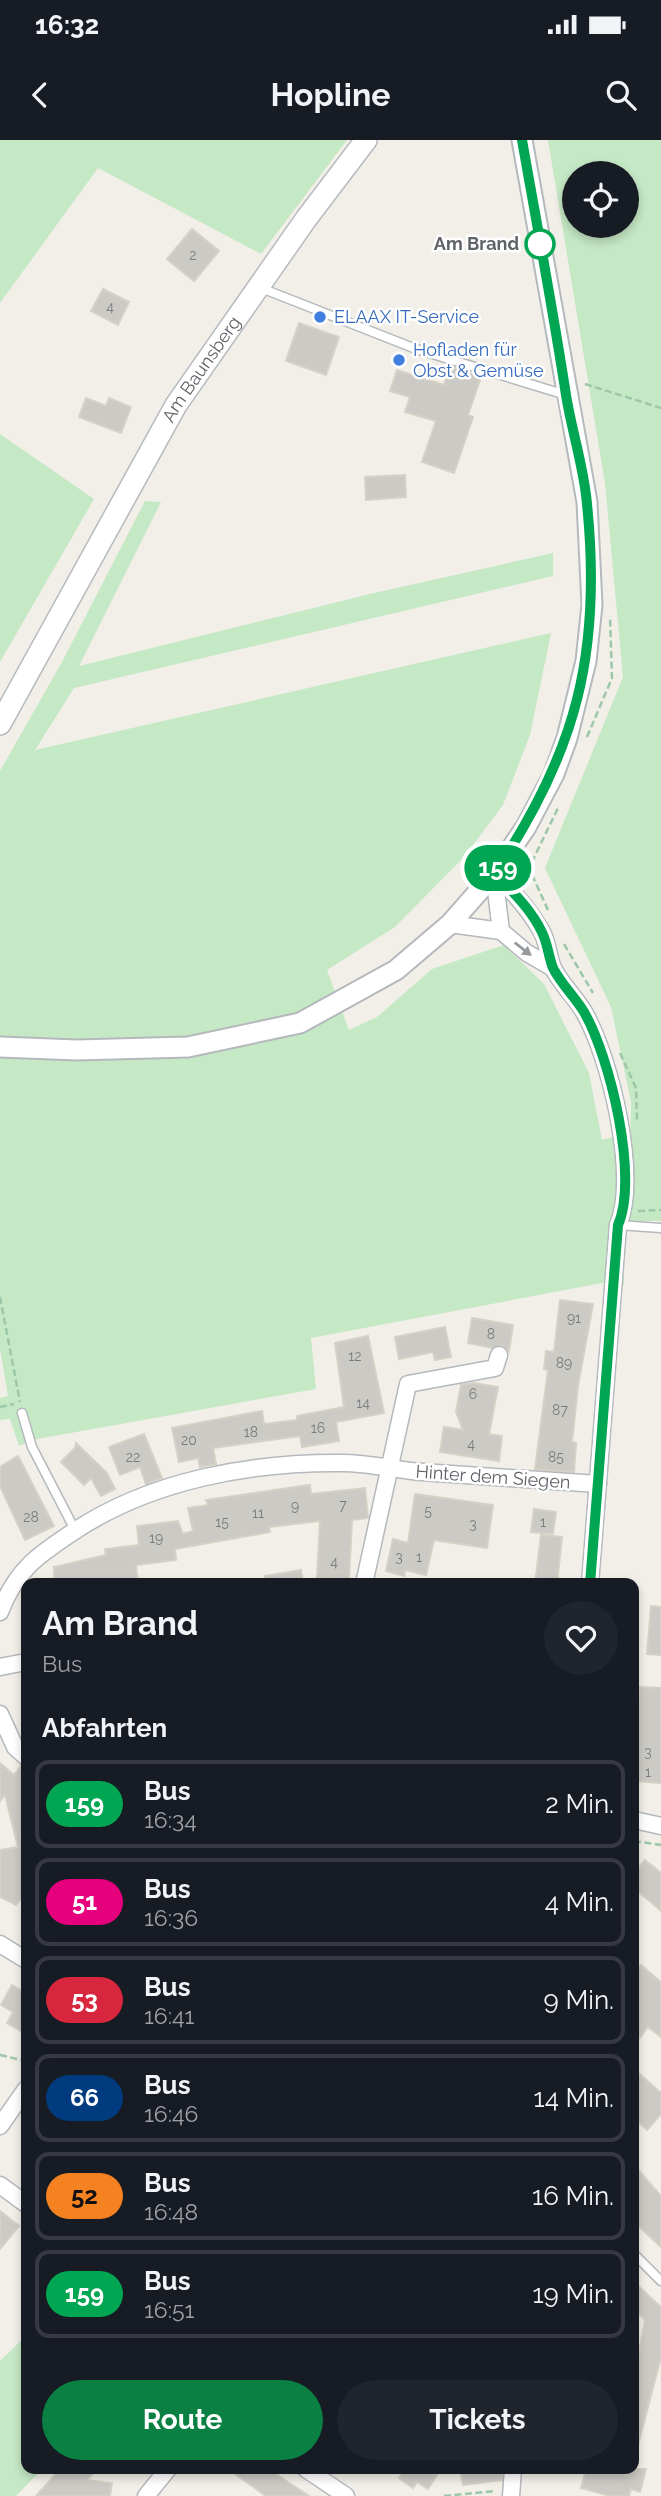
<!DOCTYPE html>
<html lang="de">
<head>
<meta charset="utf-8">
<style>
	body { margin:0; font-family:Raleway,sans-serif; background:#20242c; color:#f1f3f6; height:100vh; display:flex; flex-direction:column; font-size:26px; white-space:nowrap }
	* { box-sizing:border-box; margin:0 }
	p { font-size:23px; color:#9ea1a6 }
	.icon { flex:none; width:38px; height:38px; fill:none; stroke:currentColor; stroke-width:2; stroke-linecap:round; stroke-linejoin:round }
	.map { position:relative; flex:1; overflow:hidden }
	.panel { position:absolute; left:21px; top:1438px; width:618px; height:896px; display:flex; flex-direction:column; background:#171b24; border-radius:14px; box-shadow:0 4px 10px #0003 }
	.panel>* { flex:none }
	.badge { padding:0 14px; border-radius:23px; font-size:24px; line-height:46px }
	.controls { position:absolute; left:562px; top:21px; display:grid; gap:14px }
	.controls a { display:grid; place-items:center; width:77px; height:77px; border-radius:50%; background:#171b24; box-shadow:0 4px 10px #0003; font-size:35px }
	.map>.badge { position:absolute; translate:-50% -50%; box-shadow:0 0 0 4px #fff }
	h2 { padding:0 21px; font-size:26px; line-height:63px }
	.round { display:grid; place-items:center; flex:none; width:74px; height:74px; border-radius:37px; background:#20242c }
	.headline { display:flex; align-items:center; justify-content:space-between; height:119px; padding:0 21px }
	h1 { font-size:33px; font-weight:700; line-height:52px }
	.button { display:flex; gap:14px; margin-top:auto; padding:14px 21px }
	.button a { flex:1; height:80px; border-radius:42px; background:#0b8043; color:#fff; font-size:28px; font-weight:700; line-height:80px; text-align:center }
	.button a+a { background:#20242c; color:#f1f3f6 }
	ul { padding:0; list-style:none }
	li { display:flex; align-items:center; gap:21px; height:88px; margin:0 14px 10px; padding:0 7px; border:4px solid #363941; border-radius:14px }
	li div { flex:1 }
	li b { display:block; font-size:26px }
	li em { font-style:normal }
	li .badge { min-width:77px; font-weight:700; text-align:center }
	.status { display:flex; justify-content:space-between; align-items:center; height:49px; padding:0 35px; background:#171b24; direction:ltr }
	.status svg { height:19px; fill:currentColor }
	header { display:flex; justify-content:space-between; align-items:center; height:91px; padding:0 21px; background:#171b24; font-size:32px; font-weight:700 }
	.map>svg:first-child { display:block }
	.green { fill:#c5e8c5; fill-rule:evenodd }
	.building { fill:#cccac5; stroke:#d6d1c6; stroke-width:2 }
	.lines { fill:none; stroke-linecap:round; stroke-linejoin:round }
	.service-casing { stroke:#b5b8bc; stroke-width:11 }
	.minor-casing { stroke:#b5b8bc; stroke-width:19 }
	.tertiary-casing { stroke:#b5b8bc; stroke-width:23 }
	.secondary-casing { stroke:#b6babf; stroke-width:24 }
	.path { stroke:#9cc7a9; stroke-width:2.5; stroke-dasharray:7 3.5; stroke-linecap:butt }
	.service { stroke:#fff; stroke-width:8 }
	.minor { stroke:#fff; stroke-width:16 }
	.tertiary { stroke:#fff; stroke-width:19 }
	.secondary { stroke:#fff; stroke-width:21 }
	.oneway { fill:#979a9d }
	.line-casing { stroke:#fff; stroke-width:16 }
	.line { stroke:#00a651; stroke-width:10 }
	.stop-dot { fill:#fff; stroke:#00a651; stroke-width:3.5 }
	.shop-dot { fill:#3f7fe0; stroke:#fff; stroke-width:2.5 }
	.labels { text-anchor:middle; stroke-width:5; stroke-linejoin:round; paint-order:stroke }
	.number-label { font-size:14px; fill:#7a7d7f }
	.stop-label { font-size:18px; font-weight:bold; fill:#5f6368; stroke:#fff; text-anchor:end }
	.shop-label { font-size:18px; fill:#366cbe; stroke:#fff; text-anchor:start }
	.street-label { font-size:18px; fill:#5f6368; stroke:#fff }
</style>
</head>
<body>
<div class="status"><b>16:32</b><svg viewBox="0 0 49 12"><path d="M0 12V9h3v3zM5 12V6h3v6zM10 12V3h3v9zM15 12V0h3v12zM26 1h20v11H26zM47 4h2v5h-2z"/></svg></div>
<header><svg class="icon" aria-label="back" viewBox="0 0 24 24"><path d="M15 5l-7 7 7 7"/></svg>Hopline<svg class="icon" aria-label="search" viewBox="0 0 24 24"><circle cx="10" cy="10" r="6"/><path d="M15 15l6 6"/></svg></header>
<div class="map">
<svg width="661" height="2356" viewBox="0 0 661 2356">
	<rect width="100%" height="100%" fill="#f1efe8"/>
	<!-- green -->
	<g class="green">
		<polygon points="0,0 347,0 261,114 98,28 0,163"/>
		<path d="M548,0H661V1081H629L631,962L611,867L545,728L623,537L605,343ZM574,33H626V86H574Z"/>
		<polygon points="0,294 94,359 0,522"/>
		<polygon points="145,361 161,362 79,526 370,454 553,413 553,436 74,548 35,610 551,493 530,595 503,665 464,717 395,787 327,830 349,890 377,877 432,829 504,805 544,844 589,933 602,1000 622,994 624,1146 602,1143 311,1198 316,1249 37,1299 19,1306 10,1279 0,1280 0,1258 8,1256 0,1209 0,631 62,522"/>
		<polygon points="26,2196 26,2329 42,2329 16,2356 0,2356 0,2221"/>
	</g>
	<!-- building -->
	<g class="building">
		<polygon points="192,89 219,111 194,141 167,119"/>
		<polygon points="103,149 129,162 118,185 91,171"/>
		<polygon points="299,183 339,197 326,235 286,221"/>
		<polygon points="450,226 481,237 468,275 473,277 454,333 422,322 436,281 405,272 410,257 390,251 397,230 444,245"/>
		<polygon points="86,258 106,266 109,258 131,267 121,293 79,277"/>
		<polygon points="405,335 406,357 366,360 365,337"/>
		<polygon points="560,1160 593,1164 578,1246 572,1302 576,1303 574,1332 535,1329 548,1230 544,1229 546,1211 554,1212"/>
		<polygon points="472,1178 513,1185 509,1211 501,1205 492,1208 468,1203"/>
		<polygon points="445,1187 451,1217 435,1220 433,1212 399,1219 395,1197"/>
		<polygon points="368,1196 384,1273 336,1282 339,1301 302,1307 300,1296 213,1308 216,1324 200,1327 198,1318 179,1322 172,1288 262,1271 264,1284 297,1280 297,1276 344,1267 335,1203"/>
		<polygon points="474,1243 498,1247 489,1294 502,1296 499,1321 440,1312 444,1287 463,1290 456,1272 461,1245"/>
		<polygon points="144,1294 162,1338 146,1344 140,1327 120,1335 109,1307"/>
		<polygon points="76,1303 107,1333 115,1349 101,1356 91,1338 84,1345 61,1322 75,1308"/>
		<polygon points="18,1316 54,1386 25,1400 0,1346 0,1327"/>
		<polygon points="310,1345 311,1354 365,1348 368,1378 352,1380 349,1439 317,1438 320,1381 269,1387 270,1392 175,1409 176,1420 136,1425 138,1444 54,1444 54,1427 106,1415 105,1409 139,1405 137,1386 178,1381 183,1394 193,1391 188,1368 208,1365 206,1360"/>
		<polygon points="415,1354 493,1365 487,1408 434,1400 426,1435 405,1430 404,1436 386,1431 393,1399 408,1403"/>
		<polygon points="534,1369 556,1372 553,1394 531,1392"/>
		<polygon points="541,1395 562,1397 557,1444 535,1444"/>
		<polygon points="301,1430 303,1444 265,1444 265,1436"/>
		<polygon points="651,1466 661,1467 661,1515 647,1514"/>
		<polygon points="639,1547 661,1548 661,1643 634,1641"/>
		<polygon points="0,1623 14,1635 21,1626 26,1627 26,1752 16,1765 0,1757 0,1710 18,1707 5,1655 0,1661"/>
		<polygon points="645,1720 661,1733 661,1771 634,1748 634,1733"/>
		<polygon points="641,1825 661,1842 661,1897 648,1887 634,1905 634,1833"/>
		<polygon points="12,1845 24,1852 26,1848 26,1894 7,1883 13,1872 1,1865"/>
		<polygon points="634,1929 661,1953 661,1974 647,1990 634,1977"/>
		<polygon points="634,2025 661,2056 661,2107 634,2082"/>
		<polygon points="0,2071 19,2086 0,2109"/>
		<polygon points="634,2142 661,2167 661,2217 638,2305 634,2305 634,2227 636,2228 645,2180 634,2168"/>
		<polygon points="60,2329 97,2329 87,2340 112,2343 110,2356 36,2356"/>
		<polygon points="228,2329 279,2329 276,2334 309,2356 266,2356"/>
		<polygon points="399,2329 429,2329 437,2335 428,2349 417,2342 413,2348 399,2338 403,2332"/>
		<polygon points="460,2329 502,2329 502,2340 463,2345"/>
		<polygon points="586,2329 606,2329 627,2335 629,2329 646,2329 640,2352 631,2349 629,2356 610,2356 581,2348"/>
	</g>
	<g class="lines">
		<defs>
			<g id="service">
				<polyline points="261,148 416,209 566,255"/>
				<polyline points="618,1085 661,1088"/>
				<polyline points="22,1273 32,1307 75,1390"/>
				<polyline points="634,2114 661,2141"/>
			</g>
			<g id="minor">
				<path d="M494,734C512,750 530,771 542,792C548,803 548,817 553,828C561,844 575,857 584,872C610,917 639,1037 618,1085L590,1444"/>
				<polyline points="494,734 501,791 527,813 553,828"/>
				<polyline points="450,784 501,791"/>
				<polyline points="364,1444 408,1244 495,1228 499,1215"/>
				<path d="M0,1472C16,1430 38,1415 73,1392C151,1340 251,1322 343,1323C369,1323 396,1330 422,1332C481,1336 539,1340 598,1344"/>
				<polyline points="0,1527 26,1522"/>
				<polyline points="0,1574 15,1607 26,1617"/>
				<polyline points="634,1680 661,1686"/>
				<polyline points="0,1804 26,1820"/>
				<polyline points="0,1986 26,1949"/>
				<polyline points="0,2045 26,2064"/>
				<polyline points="306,2329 346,2356"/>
				<polyline points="146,2356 168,2329"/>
				<polyline points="511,2356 513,2329"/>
			</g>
			<polyline id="tertiary" points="0,907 77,910 188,907 300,883 396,830 450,784 494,734 526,687 554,634 567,598 586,521 592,465 587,362 522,0"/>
			<g id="secondary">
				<path id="s1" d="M0,584L176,265L306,79L366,0"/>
			</g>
		</defs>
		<!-- service casing -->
		<use href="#service" class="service-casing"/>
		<!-- minor casing -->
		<use href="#minor" class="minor-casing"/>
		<!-- tertiary casing -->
		<use href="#tertiary" class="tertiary-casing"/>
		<!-- secondary casing -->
		<use href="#secondary" class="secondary-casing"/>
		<!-- path -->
		<g class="path">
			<polyline points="585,244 661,268"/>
			<polyline points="587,597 612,538 610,476"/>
			<polyline points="548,770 529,728 558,668"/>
			<polyline points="564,804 593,853"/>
			<polyline points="620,913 636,948 637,980"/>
			<polyline points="638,1071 661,1070"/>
			<polyline points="0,1157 20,1262"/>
			<polyline points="0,1267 14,1264"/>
			<polyline points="634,1701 661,1705"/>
			<polyline points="0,1915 26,1921"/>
			<polyline points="444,2356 496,2351"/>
		</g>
		<!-- service -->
		<use href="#service" class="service"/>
		<!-- minor -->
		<use href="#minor" class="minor"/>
		<!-- tertiary -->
		<use href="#tertiary" class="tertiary"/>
		<!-- secondary -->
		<use href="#secondary" class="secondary"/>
	</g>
	<!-- one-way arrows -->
	<defs><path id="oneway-solid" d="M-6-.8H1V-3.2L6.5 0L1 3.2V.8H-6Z" transform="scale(1.75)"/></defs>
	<use class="oneway" href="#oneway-solid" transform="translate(523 809) rotate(38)"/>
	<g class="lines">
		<defs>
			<path id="line" d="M522,0C537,85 553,170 566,255C572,292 584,328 587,364C602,511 577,612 494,734C512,750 535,774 544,797C548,807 549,818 553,828C561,844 575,857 584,872C610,917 639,1037 618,1085L590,1444"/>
		</defs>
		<!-- line casing -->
		<use href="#line" class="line-casing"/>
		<!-- line -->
		<use href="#line" class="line"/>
	</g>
	<!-- markers -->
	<circle class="stop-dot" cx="540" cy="104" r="14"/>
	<g class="shop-dot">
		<circle cx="320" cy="177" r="7"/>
		<circle cx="399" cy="220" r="7"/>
	</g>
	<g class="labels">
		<!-- number labels -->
		<g class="number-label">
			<text x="193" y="120">2</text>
			<text x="110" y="172">4</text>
			<text x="574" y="1183">91</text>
			<text x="491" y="1199">8</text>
			<text x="355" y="1221">12</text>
			<text x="564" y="1228">89</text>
			<text x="473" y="1259">6</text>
			<text x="363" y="1268">14</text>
			<text x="560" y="1275">87</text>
			<text x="318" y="1293">16</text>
			<text x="251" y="1297">18</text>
			<text x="189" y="1305">20</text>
			<text x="471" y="1309">4</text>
			<text x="133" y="1322">22</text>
			<text x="556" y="1322">85</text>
			<text x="343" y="1370">7</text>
			<text x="295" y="1371">9</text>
			<text x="428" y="1376">5</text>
			<text x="258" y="1378">11</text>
			<text x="31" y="1382">28</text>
			<text x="222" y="1387">15</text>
			<text x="543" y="1387">1</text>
			<text x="473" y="1389">3</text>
			<text x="156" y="1403">19</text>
			<text x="399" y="1422">3</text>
			<text x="419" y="1422">1</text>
			<text x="334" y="1427">4</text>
			<text x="648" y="1617">3</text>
			<text x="648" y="1637">1</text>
		</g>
		<!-- stop labels -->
		<g class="stop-label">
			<text x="519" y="110">Am Brand</text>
		</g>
		<!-- shop labels -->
		<g class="shop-label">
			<text x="334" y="183">ELAAX IT-Service</text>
			<text x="413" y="216">Hofladen für<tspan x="413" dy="21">Obst &amp; Gemüse</tspan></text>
		</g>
		<!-- street labels -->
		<g class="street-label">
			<text dy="6" stroke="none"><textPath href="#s1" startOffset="408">Am Baunsberg</textPath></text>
			<text transform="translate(493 1337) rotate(4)" y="6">Hinter dem Siegen</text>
		</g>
	</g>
</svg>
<div class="controls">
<a><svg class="icon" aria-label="locate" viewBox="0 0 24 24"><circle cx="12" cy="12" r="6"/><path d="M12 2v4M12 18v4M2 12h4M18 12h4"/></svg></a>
</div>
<b class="badge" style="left:498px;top:728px;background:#00a651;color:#fff">159</b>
<section class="panel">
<div class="headline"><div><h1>Am Brand</h1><p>Bus</p></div><a class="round"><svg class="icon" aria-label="heart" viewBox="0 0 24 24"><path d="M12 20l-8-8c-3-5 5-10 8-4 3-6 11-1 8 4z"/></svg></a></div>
<h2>Abfahrten</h2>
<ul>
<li><span class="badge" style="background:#00a651;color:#fff">159</span><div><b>Bus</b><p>16:34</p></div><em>2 Min.</em></li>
<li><span class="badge" style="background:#e6007e;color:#fff">51</span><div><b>Bus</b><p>16:36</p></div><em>4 Min.</em></li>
<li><span class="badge" style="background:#d7263d;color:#fff">53</span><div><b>Bus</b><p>16:41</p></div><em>9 Min.</em></li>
<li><span class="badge" style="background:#003b80;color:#fff">66</span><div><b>Bus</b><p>16:46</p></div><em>14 Min.</em></li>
<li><span class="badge" style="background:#f58220;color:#111">52</span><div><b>Bus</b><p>16:48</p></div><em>16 Min.</em></li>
<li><span class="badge" style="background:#00a651;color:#fff">159</span><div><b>Bus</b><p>16:51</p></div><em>19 Min.</em></li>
</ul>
<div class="button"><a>Route</a><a>Tickets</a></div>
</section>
</div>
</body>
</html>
